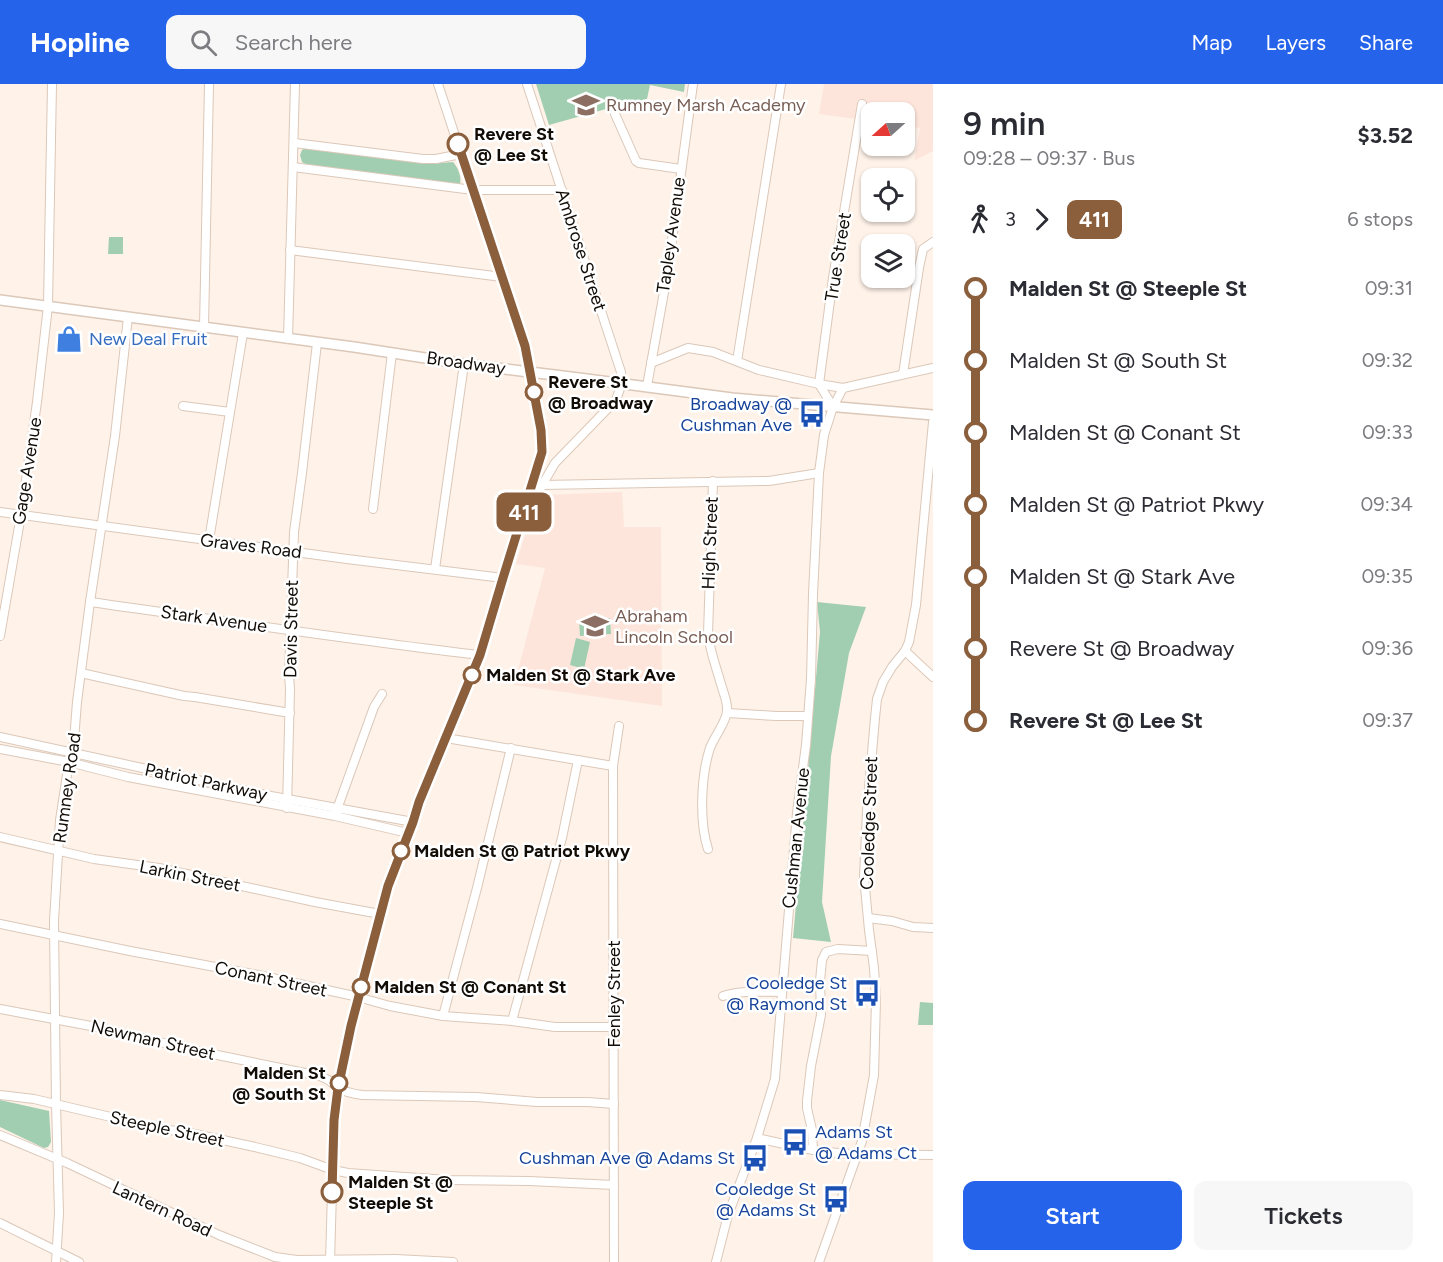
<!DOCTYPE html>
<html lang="en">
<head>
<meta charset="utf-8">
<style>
	body { margin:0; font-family:Figtree,sans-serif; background:#f7f7f7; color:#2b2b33; height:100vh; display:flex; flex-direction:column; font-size:22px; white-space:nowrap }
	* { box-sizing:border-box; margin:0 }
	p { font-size:20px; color:#7c7c81 }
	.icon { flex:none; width:33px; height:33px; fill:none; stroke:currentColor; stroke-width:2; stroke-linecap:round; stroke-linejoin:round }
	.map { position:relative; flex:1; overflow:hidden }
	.panel { display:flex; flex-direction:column; background:#fff; width:510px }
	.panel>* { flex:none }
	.badge { padding:0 12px; border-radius:9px; font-size:21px; line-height:39px }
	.needle { width:39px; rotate:249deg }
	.fabs { position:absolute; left:861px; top:18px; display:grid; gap:12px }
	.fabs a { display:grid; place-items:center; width:54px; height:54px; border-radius:12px; background:#fff; box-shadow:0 2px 4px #0004; font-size:30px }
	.map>.badge { position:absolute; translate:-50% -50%; box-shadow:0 0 0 3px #fff }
	.legs { display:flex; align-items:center; gap:9px; height:66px; padding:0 30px; font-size:20px }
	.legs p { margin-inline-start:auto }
	.headline { display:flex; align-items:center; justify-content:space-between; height:102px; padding:0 30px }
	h1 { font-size:33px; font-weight:600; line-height:45px }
	.action { display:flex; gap:12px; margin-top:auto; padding:12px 30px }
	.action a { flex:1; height:69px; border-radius:12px; background:#2563eb; color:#fff; font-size:24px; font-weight:600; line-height:69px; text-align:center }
	.action a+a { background:#f7f7f7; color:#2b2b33 }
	ul { padding:0 30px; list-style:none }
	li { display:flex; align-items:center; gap:21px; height:72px; font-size:22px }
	li i { display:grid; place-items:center; width:9px; height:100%; margin:0 8px; background:currentColor }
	li i::after { content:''; width:15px; height:15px; margin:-8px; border:4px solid; border-radius:50%; background:#fff }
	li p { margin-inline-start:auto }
	li:first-child i { background:linear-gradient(#0000 50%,currentColor 0) }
	li:last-child i { background:linear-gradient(currentColor 50%,#0000 0) }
	header { display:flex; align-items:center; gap:36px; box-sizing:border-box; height:84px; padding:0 30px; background:#2563eb; color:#fff }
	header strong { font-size:28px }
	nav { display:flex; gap:33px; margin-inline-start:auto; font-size:21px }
	.search { width:420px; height:54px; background:#f7f7f7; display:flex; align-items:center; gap:15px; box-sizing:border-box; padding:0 21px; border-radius:12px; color:#7c7c81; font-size:22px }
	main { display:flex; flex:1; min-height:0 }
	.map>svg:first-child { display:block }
	.education { fill:#fde5db }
	.green { fill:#a1ceb0 }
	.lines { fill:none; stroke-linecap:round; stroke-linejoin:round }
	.minor-casing { stroke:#dbc8b9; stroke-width:10 }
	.major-casing { stroke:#dbc8b9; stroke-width:12 }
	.minor { stroke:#fff; stroke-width:8 }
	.major { stroke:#fff; stroke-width:9 }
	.line-1-casing { stroke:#fff; stroke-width:14 }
	.line-1 { stroke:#8b5e3c; stroke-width:9 }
	.stop-1-dot { fill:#fff; stroke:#8b5e3c; stroke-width:3 }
	.labels { text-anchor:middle; stroke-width:5; stroke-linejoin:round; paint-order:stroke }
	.education-label { font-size:18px; fill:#785e54; stroke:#fff; text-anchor:start }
	.stop-label { font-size:18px; font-weight:bold; fill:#120c07; stroke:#fff; text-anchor:start }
	.street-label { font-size:18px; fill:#120c07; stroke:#fff }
	.shop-label { font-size:18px; fill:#366cbe; stroke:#fff; text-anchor:start }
	.transit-label { font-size:18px; fill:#164399; stroke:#fff; text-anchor:end }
</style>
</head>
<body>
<header>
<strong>Hopline</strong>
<div class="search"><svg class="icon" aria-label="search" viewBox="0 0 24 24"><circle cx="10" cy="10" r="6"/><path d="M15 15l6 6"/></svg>Search here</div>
<nav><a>Map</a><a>Layers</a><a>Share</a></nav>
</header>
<main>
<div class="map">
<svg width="933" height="1178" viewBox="0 0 933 1178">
	<rect width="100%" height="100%" fill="#fef2e9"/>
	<!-- education -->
	<g class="education">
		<polygon points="824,0 933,0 933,67 914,77 920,44 905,42 904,28 872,28 871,37 819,30"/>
		<polygon points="622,408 624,443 661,443 662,622 514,601 545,484 516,480 526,448 545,411"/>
	</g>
	<!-- green -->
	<g class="green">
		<polygon points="536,0 685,0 684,8 650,1 647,15 610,26 606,25 549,41"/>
		<path d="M307,63L429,80L453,78C458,83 462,94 460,100L458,101L307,81L302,78L300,71L302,66Z"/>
		<polygon points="109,153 123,153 123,170 108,170"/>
		<polygon points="817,518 866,523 849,569 831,672 822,818 831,858 793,854 820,548"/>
		<polygon points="610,534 611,550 580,552 579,536"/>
		<polygon points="576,554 590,558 584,585 570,581"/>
		<polygon points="920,918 933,919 933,941 918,941"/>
		<polygon points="0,1016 49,1027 51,1058 48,1063 44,1064 0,1043"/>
	</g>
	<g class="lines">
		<defs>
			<g id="minor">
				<polyline points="438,0 529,277 534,314 541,346 542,368 526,422"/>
				<polyline points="615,30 636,77 639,79 681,85"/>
				<polyline points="294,59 423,75 436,75 461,70"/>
				<polyline points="293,83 473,106 562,106"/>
				<polyline points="290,166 502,193"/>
				<polyline points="204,243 209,0"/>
				<polyline points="288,255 295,0"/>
				<polyline points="737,277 781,0"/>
				<polyline points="651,279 688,264 713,268 759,286 819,300 843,304"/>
				<polyline points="903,290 919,184 923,165 933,158"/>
				<polyline points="647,302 668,186 693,0"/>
				<polyline points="183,322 230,328"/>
				<polyline points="833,323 819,300 833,194 862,20"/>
				<polyline points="542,401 769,397 819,389"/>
				<polyline points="373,425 392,269"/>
				<polyline points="0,428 347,475 503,494"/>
				<polyline points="209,456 243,249"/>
				<polyline points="435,485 464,280"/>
				<path d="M90,518C220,536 350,556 480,571"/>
				<polyline points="0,552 21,431 37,318 48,222 52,0"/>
				<polyline points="905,567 933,593"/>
				<polyline points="81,589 184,612 195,613 290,629"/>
				<polyline points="728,629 776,632 808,632"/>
				<polyline points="0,653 271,712 413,738"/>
				<polyline points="446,654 613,682"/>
				<polyline points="0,665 69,678 128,693 335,732 408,749"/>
				<polyline points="287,724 290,605 289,591 294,448 302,389 317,259"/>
				<polyline points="336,728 374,623 382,610"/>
				<polyline points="0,753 94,775 159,784 315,818 380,830"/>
				<path d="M708,765C699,738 701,691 710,664C714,653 727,637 727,627C728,618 723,608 721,600C716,583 710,567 708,550L713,397"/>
				<polyline points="868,834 892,837 913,843 933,844"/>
				<polyline points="0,840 130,867 258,891 354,912 390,922 443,932 512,937 555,943 615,943"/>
				<path d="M723,912C742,906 762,908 782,908"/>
				<path d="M0,925L107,945L188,965L320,992C328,995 330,997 337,1003C344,1008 354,1010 362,1011L476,1013L537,1018H588L614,1020"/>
				<polyline points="443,932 477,804 511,664"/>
				<polyline points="512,937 562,754 578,676"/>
				<polyline points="0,1011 34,1015 132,1038 142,1042 190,1049 255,1063 300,1074 333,1086 348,1089 448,1096 529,1097 614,1101"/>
				<polyline points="0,1051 67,1079 219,1151 275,1173 297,1176 396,1175 453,1178"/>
				<polyline points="757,1054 802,1064 827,1068 851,1070 933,1071"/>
				<polyline points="813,1066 812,1046 807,1024 807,1017 811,982 821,931 820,897 822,876 826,868 838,865 872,867"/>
				<polyline points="0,1139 79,1178"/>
				<polyline points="56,1178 59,1129 56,1020 54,837 60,736 69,678 73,669 77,618 90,518 115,352 128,233"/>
				<polyline points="330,1178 334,1036 338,1004 351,942 388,802 413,738 419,718 480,571 503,494 522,436 555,379 616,316 622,299 621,288 527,0"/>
				<polyline points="614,1178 613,682 619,642"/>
				<polyline points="716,1178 728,1131 757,1054 775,995 797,729 806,661 811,595 813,510 819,389 824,351 833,323 843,304 933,284"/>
				<polyline points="819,1178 862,1057 874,991 876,916 874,884 869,846 864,793 867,727 875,634 877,615 883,598 892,583 905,567 909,558 916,521 933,338"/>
			</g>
			<polyline id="major" points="0,216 354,263 464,280 579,294 732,314 933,331"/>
		</defs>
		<!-- minor casing -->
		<use href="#minor" class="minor-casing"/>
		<!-- major casing -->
		<use href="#major" class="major-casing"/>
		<!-- minor -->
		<use href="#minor" class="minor"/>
		<!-- major -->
		<use href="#major" class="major"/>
	</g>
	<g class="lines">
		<defs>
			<polyline id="line-1" points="332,1108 334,1036 338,1004 351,942 388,802 413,738 419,718 480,571 503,494 542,368 541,346 525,262 458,60"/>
		</defs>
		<!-- line-1 casing -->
		<use href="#line-1" class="line-1-casing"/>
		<!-- line-1 -->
		<use href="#line-1" class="line-1"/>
	</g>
	<!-- icons -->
	<defs>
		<symbol id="school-bare" viewBox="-9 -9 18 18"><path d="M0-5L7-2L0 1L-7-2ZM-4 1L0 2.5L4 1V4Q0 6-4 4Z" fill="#8d6e63" stroke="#fff" stroke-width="2.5" paint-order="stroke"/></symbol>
		<symbol id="shop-bare" viewBox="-9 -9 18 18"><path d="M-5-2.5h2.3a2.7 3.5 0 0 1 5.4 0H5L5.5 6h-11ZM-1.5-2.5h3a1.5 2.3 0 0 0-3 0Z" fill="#3f7fe0" stroke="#fff" stroke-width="2.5" paint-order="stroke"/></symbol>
		<symbol id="bus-bare" viewBox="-9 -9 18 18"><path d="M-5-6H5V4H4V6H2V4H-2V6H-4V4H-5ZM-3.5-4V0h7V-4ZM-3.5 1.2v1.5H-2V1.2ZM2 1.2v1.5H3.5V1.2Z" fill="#1a4fb4" stroke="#fff" stroke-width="2.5" paint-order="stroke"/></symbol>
	</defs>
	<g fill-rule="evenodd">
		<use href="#school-bare" x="567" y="2" width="38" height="38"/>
		<use href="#shop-bare" x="50" y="236" width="38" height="38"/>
		<use href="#bus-bare" x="793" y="311" width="38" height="38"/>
		<use href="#school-bare" x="576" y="523" width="38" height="38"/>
		<use href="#bus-bare" x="848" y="890" width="38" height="38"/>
		<use href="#bus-bare" x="776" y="1039" width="38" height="38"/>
		<use href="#bus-bare" x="736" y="1055" width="38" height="38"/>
		<use href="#bus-bare" x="817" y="1096" width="38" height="38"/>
	</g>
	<!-- markers -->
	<g class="stop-1-dot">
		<circle cx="458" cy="60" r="10"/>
		<circle cx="534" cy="308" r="8"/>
		<circle cx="472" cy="591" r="8"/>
		<circle cx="401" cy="767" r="8"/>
		<circle cx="361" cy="903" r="8"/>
		<circle cx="339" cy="999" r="8"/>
		<circle cx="332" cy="1108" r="10"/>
	</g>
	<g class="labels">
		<!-- education labels -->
		<g class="education-label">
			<text x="606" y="27">Rumney Marsh Academy</text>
			<text x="615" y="538">Abraham<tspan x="615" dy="21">Lincoln School</tspan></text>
		</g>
		<!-- stop labels -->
		<g class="stop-label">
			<text x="474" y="56">Revere St<tspan x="474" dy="21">@ Lee St</tspan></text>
			<text x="548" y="304">Revere St<tspan x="548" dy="21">@ Broadway</tspan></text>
			<text x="486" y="597">Malden St @ Stark Ave</text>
			<text x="414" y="773">Malden St @ Patriot Pkwy</text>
			<text x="374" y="909">Malden St @ Conant St</text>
			<text x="326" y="995" text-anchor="end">Malden St<tspan x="326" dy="21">@ South St</tspan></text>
			<text x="348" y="1104">Malden St @<tspan x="348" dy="21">Steeple St</tspan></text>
		</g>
		<!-- street labels -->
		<g class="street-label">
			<text transform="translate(671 151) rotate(-82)" y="6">Tapley Avenue</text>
			<text transform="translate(581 166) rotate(72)" y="6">Ambrose Street</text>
			<text transform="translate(838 173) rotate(-81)" y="6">True Street</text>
			<text transform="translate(466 279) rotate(8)" y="6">Broadway</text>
			<text transform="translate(27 387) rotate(-81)" y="6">Gage Avenue</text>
			<text transform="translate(710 459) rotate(-88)" y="6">High Street</text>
			<text transform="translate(251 462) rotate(7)" y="6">Graves Road</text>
			<text transform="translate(214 535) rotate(8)" y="6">Stark Avenue</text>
			<text transform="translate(291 545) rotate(-89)" y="6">Davis Street</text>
			<text transform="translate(206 698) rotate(12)" y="6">Patriot Parkway</text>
			<text transform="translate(67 704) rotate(-82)" y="6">Rumney Road</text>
			<text transform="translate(869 739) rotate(-88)" y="6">Cooledge Street</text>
			<text transform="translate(796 754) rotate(-84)" y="6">Cushman Avenue</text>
			<text transform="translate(190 792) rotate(11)" y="6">Larkin Street</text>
			<text transform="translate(271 895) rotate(12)" y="6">Conant Street</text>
			<text transform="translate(614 910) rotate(-90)" y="6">Fenley Street</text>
			<text transform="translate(153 956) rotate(13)" y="6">Newman Street</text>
			<text transform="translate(167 1045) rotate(12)" y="6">Steeple Street</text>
			<text transform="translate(162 1125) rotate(25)" y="6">Lantern Road</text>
		</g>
		<!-- shop labels -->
		<g class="shop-label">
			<text x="89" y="261">New Deal Fruit</text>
		</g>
		<!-- transit labels -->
		<g class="transit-label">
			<text x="792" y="326">Broadway @<tspan x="792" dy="21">Cushman Ave</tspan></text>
			<text x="847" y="905">Cooledge St<tspan x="847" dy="21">@ Raymond St</tspan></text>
			<text x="815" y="1054" text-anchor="start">Adams St<tspan x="815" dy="21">@ Adams Ct</tspan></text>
			<text x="735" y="1080">Cushman Ave @ Adams St</text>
			<text x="816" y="1111">Cooledge St<tspan x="816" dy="21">@ Adams St</tspan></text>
		</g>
	</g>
</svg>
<div class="fabs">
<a><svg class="needle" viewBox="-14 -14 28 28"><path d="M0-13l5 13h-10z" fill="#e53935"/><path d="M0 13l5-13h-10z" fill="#7c7c81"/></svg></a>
<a><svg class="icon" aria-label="locate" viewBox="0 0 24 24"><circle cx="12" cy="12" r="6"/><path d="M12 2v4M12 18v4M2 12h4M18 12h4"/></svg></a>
<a><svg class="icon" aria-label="layers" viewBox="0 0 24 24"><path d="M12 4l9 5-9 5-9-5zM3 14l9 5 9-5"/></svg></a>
</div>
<b class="badge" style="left:524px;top:428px;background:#8b5e3c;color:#fff">411</b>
</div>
<section class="panel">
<div class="headline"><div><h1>9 min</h1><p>09:28 – 09:37 · Bus</p></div><b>$3.52</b></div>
<div class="legs"><svg class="icon" aria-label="walk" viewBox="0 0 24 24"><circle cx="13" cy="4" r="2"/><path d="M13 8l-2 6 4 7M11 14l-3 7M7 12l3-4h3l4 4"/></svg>3<svg class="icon" aria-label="forward" viewBox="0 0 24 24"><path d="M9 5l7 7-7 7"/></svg><b class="badge" style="background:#8b5e3c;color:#fff">411</b><p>6 stops</p></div>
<ul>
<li><i style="color:#8b5e3c"></i><b>Malden St @ Steeple St</b><p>09:31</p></li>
<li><i style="color:#8b5e3c"></i><span>Malden St @ South St</span><p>09:32</p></li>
<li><i style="color:#8b5e3c"></i><span>Malden St @ Conant St</span><p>09:33</p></li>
<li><i style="color:#8b5e3c"></i><span>Malden St @ Patriot Pkwy</span><p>09:34</p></li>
<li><i style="color:#8b5e3c"></i><span>Malden St @ Stark Ave</span><p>09:35</p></li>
<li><i style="color:#8b5e3c"></i><span>Revere St @ Broadway</span><p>09:36</p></li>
<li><i style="color:#8b5e3c"></i><b>Revere St @ Lee St</b><p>09:37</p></li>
</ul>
<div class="action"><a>Start</a><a>Tickets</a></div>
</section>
</main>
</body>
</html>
